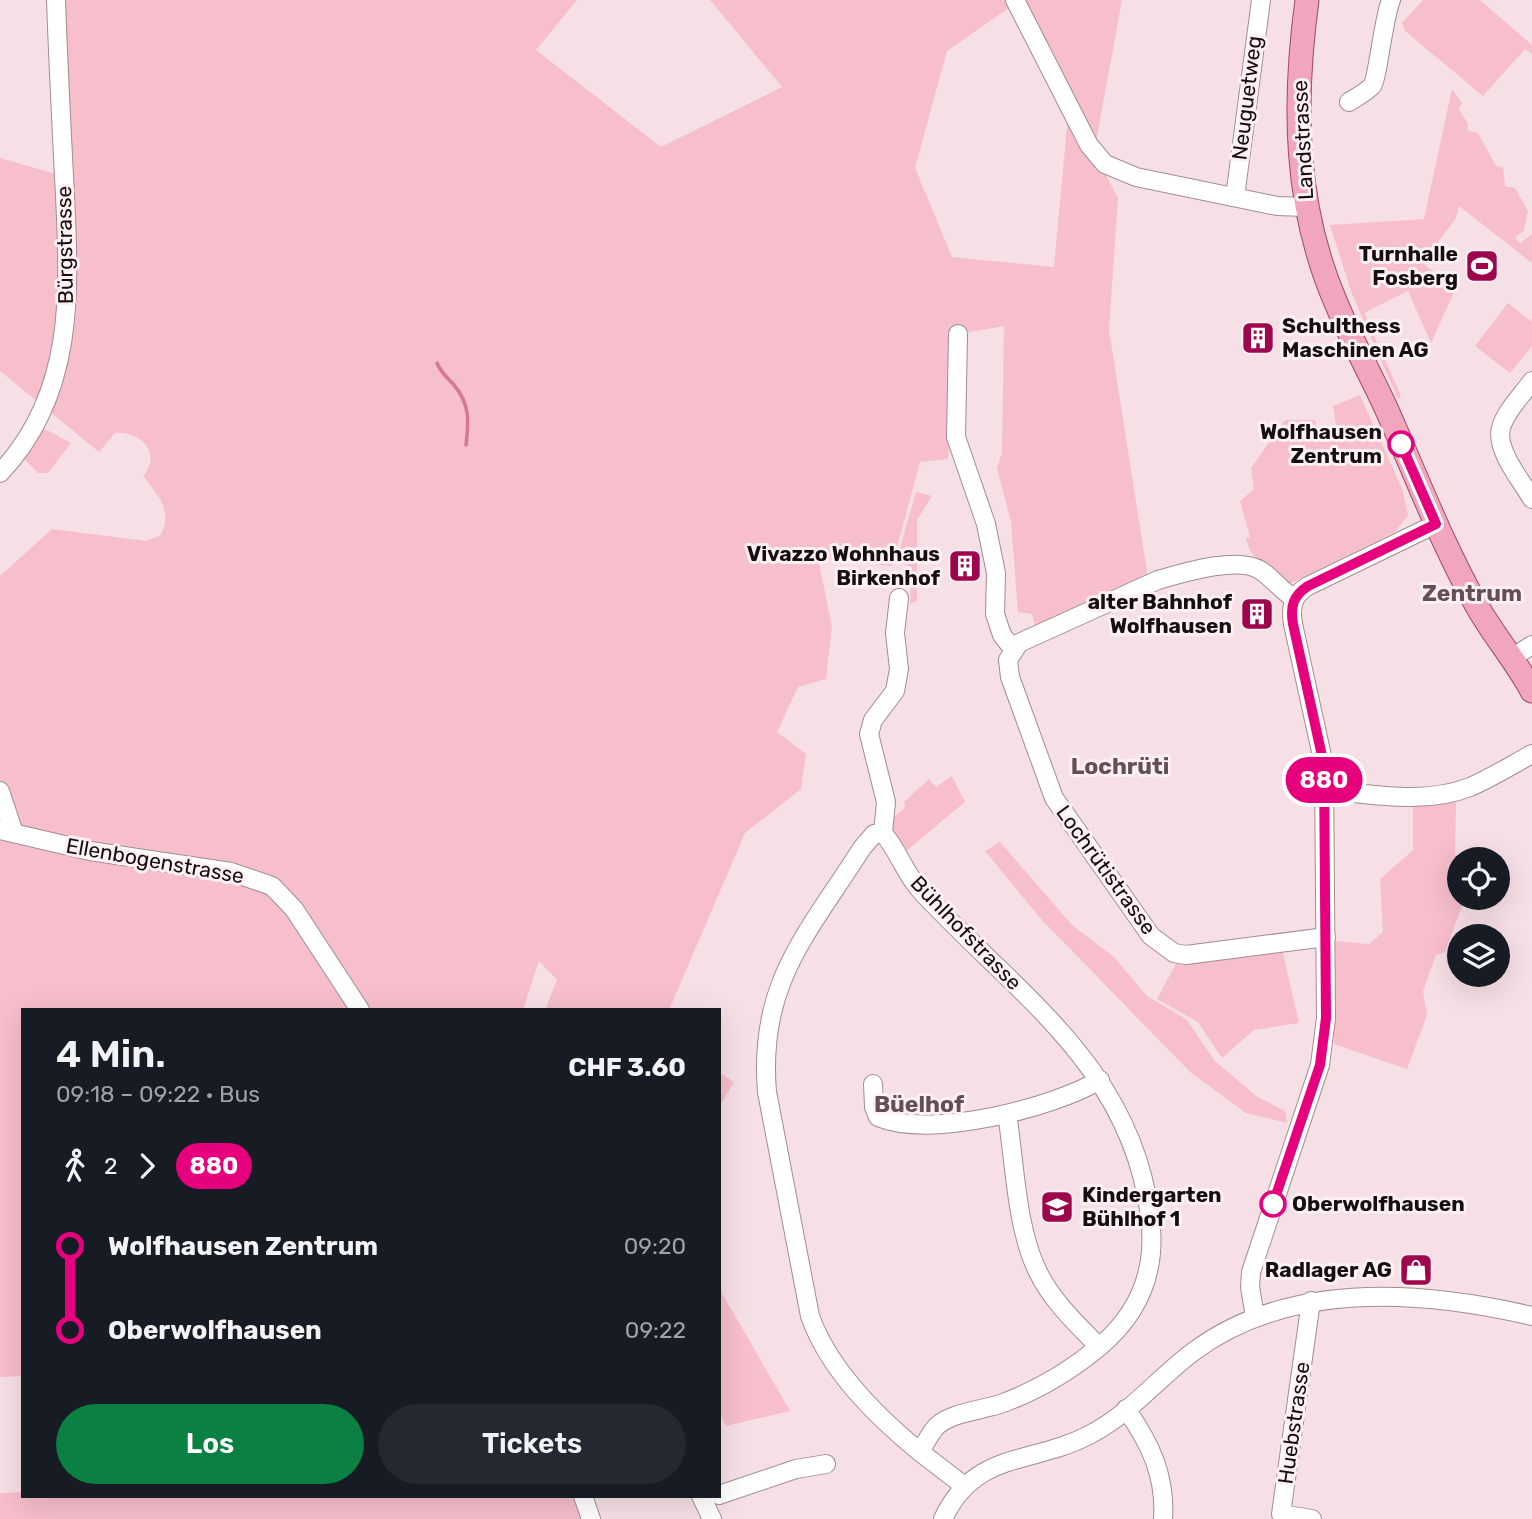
<!DOCTYPE html>
<html lang="de">
<head>
<meta charset="utf-8">
<style>
	body { margin:0; font-family:Rubik,sans-serif; background:#242831; color:#f1f3f6; height:100vh; display:flex; flex-direction:column; font-size:26px; white-space:nowrap }
	* { box-sizing:border-box; margin:0 }
	p { font-size:23px; color:#9ea1a6 }
	.icon { flex:none; width:38px; height:38px; fill:none; stroke:currentColor; stroke-width:2; stroke-linecap:round; stroke-linejoin:round }
	.map { position:relative; flex:1; overflow:hidden }
	.drawer { position:absolute; left:21px; top:1008px; width:700px; height:490px; display:flex; flex-direction:column; background:#171b24; border-radius:0px; box-shadow:0 7px 28px #0002 }
	.drawer>* { flex:none }
	.badge { padding:0 14px; border-radius:23px; font-size:24px; line-height:46px }
	.fabs { position:absolute; left:1447px; top:847px; display:grid; gap:14px }
	.fabs a { display:grid; place-items:center; width:63px; height:63px; border-radius:50%; background:#171b24; box-shadow:0 7px 28px #0002; font-size:35px }
	.map>.badge { position:absolute; translate:-50% -50%; box-shadow:0 0 0 4px #fff }
	.legs { display:flex; align-items:center; gap:10px; height:77px; padding:0 35px; font-size:23px }
	.legs p { margin-inline-start:auto }
	.overview { display:flex; align-items:center; justify-content:space-between; height:119px; padding:0 35px }
	h1 { font-size:38px; font-weight:600; line-height:52px }
	.button { display:flex; gap:14px; margin-top:auto; padding:14px 35px }
	.button a { flex:1; height:80px; border-radius:42px; background:#0b8043; color:#fff; font-size:28px; font-weight:600; line-height:80px; text-align:center }
	.button a+a { background:#242831; color:#f1f3f6 }
	ul { padding:0 35px; list-style:none }
	li { display:flex; align-items:center; gap:24px; height:84px; font-size:26px }
	li i { display:grid; place-items:center; width:10px; height:100%; margin:0 9px; background:currentColor }
	li i::after { content:''; width:18px; height:18px; margin:-9px; border:5px solid; border-radius:50%; background:#171b24 }
	li p { margin-inline-start:auto }
	li:first-child i { background:linear-gradient(#0000 50%,currentColor 0) }
	li:last-child i { background:linear-gradient(currentColor 50%,#0000 0) }
	.map>svg:first-child { display:block }
	.green { fill:#f7becc; fill-rule:evenodd }
	.lines { fill:none; stroke-linecap:round; stroke-linejoin:round }
	.stream { stroke:#d57993; stroke-width:3.5 }
	.minor-casing { stroke:#a28c91; stroke-width:20 }
	.major-casing { stroke:#9e4b64; stroke-width:25 }
	.minor { stroke:#fff; stroke-width:18 }
	.major { stroke:#f1a6bd; stroke-width:23 }
	.line-1-casing { stroke:#fff; stroke-width:16 }
	.line-1 { stroke:#e6007e; stroke-width:10 }
	.stop-1-dot { fill:#fff; stroke:#e6007e; stroke-width:3.5 }
	.labels { text-anchor:middle; stroke-width:6; stroke-linejoin:round; paint-order:stroke }
	.street-label { font-size:21px; fill:#160f10; stroke:#fef0f3 }
	.poi-label { font-size:21px; font-weight:bold; fill:#160f10; stroke:#fef0f3; text-anchor:end }
	.stop-label { font-size:21px; font-weight:bold; fill:#160f10; stroke:#fef0f3; text-anchor:end }
	.neighbourhood-label { font-size:23px; font-weight:bold; fill:#634f54; stroke:#fef0f3 }
</style>
</head>
<body>
<div class="map">
<svg width="1532" height="1519" viewBox="0 0 1532 1519">
	<rect width="100%" height="100%" fill="#f7e0e5"/>
	<!-- green -->
	<g class="green">
		<path d="M56,0H577L536,50L661,147L782,87L710,0H1122L1094,153L1118,198L1109,330L1148,578L1036,629L1032,614L1018,612L1011,522L997,468L1002,453L1004,326L959,334L948,459L920,462L892,566L818,558L832,627L826,679L798,687L777,732L806,754L801,789L745,833L669,1010H545L557,980L539,961L523,1010H23V1376L0,1377V576L52,529L146,541L160,536C174,511 158,496 143,476C163,453 140,431 115,433L99,452L0,371V158L63,176ZM1016,3L1069,104L1054,267L952,257L915,168L947,51Z"/>
		<polygon points="1423,0 1480,0 1532,45 1532,54 1525,49 1483,96 1405,31 1402,23"/>
		<polygon points="1452,89 1462,103 1459,109 1468,124 1467,130 1478,133 1496,166 1503,167 1505,186 1515,188 1528,211 1524,230 1515,238 1520,243 1532,234 1532,263 1459,206 1455,220 1422,262 1455,290 1431,343 1408,291 1364,313 1401,396 1398,399 1352,294 1330,225 1424,219"/>
		<polygon points="1508,303 1532,322 1532,346 1510,373 1475,346"/>
		<path d="M1360,395L1403,491L1408,515L1395,532L1289,584C1270,571 1251,562 1246,538L1250,537L1240,501L1254,489L1251,468L1285,420H1315L1316,427L1336,425L1333,406Z"/>
		<polygon points="45,429 71,443 48,473 38,473 23,458 40,431"/>
		<polygon points="916,492 932,496 917,520 917,601 910,604 912,567 896,561"/>
		<polygon points="952,776 965,802 905,852 901,851 888,823 905,807 904,802 929,779 936,787"/>
		<polygon points="1456,802 1455,855 1459,861 1460,898 1465,898 1445,952 1436,955 1423,991 1427,1015 1407,1069 1334,1044 1335,941 1369,944 1383,932 1380,879 1413,850 1413,804"/>
		<polygon points="1000,842 1072,925 1114,957 1147,996 1186,1019 1215,1061 1256,1096 1285,1111 1287,1123 1246,1113 1190,1072 1041,919 985,851"/>
		<polygon points="1282,949 1299,1023 1254,1030 1222,1058 1198,1022 1157,999 1178,960 1195,963"/>
		<polygon points="719,1072 734,1082 719,1107"/>
		<polygon points="719,1288 790,1411 726,1426 719,1412"/>
		<polygon points="23,1492 23,1496 576,1496 585,1519 0,1519 0,1493"/>
	</g>
	<g class="lines">
		<!-- stream -->
		<path class="stream" d="M437,363C441,373 447,377 454,385C470,404 469,421 466,445"/>
		<defs>
			<g id="minor">
				<polyline points="1015,0 1089,145 1105,164 1136,177 1277,206 1306,207"/>
				<path d="M1349,102C1357,97 1366,92 1372,86C1378,78 1383,19 1391,0"/>
				<polyline points="1235,197 1261,0"/>
				<polyline points="958,334 956,437 986,524 996,573 995,614 1002,635 1013,649"/>
				<path d="M1532,381C1522,395 1505,412 1501,428C1495,450 1522,481 1532,499"/>
				<path d="M0,473C79,390 69,281 64,176C61,117 58,59 56,0"/>
				<path d="M1294,598C1281,591 1273,578 1260,570C1237,556 1183,573 1158,580L1019,643L1008,660L1010,677L1054,798L1151,936L1174,953L1186,955L1326,937"/>
				<polyline points="1513,657 1532,645"/>
				<path d="M1325,790C1372,794 1424,805 1470,787C1491,778 1512,765 1532,754"/>
				<polyline points="0,791 14,833"/>
				<polyline points="0,830 90,851 231,872 272,886 294,909 360,1010"/>
				<polyline points="883,833 886,802 869,734 873,720 895,691 899,669 895,633 899,598"/>
				<path d="M873,1084L874,1107L878,1117C931,1139 1052,1108 1100,1080"/>
				<path d="M1007,1114C1015,1163 1016,1228 1038,1272C1052,1301 1077,1324 1099,1347"/>
				<polyline points="1311,1301 1281,1514 1312,1519"/>
				<path d="M1255,1317L1250,1287L1251,1272L1320,1065L1326,1018L1324,765L1293,624C1290,606 1293,595 1308,586L1436,524"/>
				<path d="M1126,1409C1150,1443 1166,1476 1163,1519"/>
				<path d="M920,1452C876,1416 829,1370 810,1316L767,1092C758,983 807,935 862,848L874,834L883,833C898,850 905,874 921,891C1015,993 1132,1066 1150,1217C1157,1270 1140,1313 1099,1347C1070,1371 1038,1390 1003,1403C984,1410 953,1412 938,1425C931,1431 925,1444 920,1452L963,1485"/>
				<polyline points="719,1495 796,1469 826,1464"/>
				<polyline points="583,1496 591,1519"/>
				<polyline points="701,1496 712,1519"/>
				<path d="M943,1519C975,1450 1032,1465 1089,1435C1129,1415 1158,1378 1193,1352C1289,1280 1421,1290 1532,1316"/>
			</g>
			<path id="major" d="M1307,0C1293,103 1294,206 1336,303C1351,339 1370,373 1386,408C1416,475 1441,542 1477,606C1494,636 1516,661 1532,691"/>
		</defs>
		<!-- minor casing -->
		<use href="#minor" class="minor-casing"/>
		<!-- major casing -->
		<use href="#major" class="major-casing"/>
		<!-- minor -->
		<use href="#minor" class="minor"/>
		<!-- major -->
		<use href="#major" class="major"/>
	</g>
	<g class="lines">
		<defs>
			<path id="line-1" d="M1273,1204L1320,1065L1326,1018L1324,765L1293,624C1290,606 1293,596 1308,586L1436,524L1401,444"/>
		</defs>
		<!-- line-1 casing -->
		<use href="#line-1" class="line-1-casing"/>
		<!-- line-1 -->
		<use href="#line-1" class="line-1"/>
	</g>
	<!-- icons -->
	<defs>
		<symbol id="stadium-square" viewBox="-11 -11 22 22"><rect x="-9" y="-9" width="18" height="18" rx="4" fill="#9e054d" stroke="#fef0f3"/><path d="M0-5a6.5 5 0 1 0 0 10a6.5 5 0 1 0 0-10ZM-3.5-1.8h7v3.6h-7Z" fill="#fff"/></symbol>
		<symbol id="building-square" viewBox="-11 -11 22 22"><rect x="-9" y="-9" width="18" height="18" rx="4" fill="#9e054d" stroke="#fef0f3"/><path d="M-4-6H4V6H1V3H-1V6H-4ZM-2.5-4.3h1.7v1.8h-1.7ZM.8-4.3h1.7v1.8H.8ZM-2.5-1h1.7V.8h-1.7ZM.8-1h1.7V.8H.8Z" fill="#fff"/></symbol>
		<symbol id="school-square" viewBox="-11 -11 22 22"><rect x="-9" y="-9" width="18" height="18" rx="4" fill="#9e054d" stroke="#fef0f3"/><path d="M0-5L7-2L0 1L-7-2ZM-4 1L0 2.5L4 1V4Q0 6-4 4Z" fill="#fff"/></symbol>
		<symbol id="shop-square" viewBox="-11 -11 22 22"><rect x="-9" y="-9" width="18" height="18" rx="4" fill="#9e054d" stroke="#fef0f3"/><path d="M-5-2.5h2.3a2.7 3.5 0 0 1 5.4 0H5L5.5 6h-11ZM-1.5-2.5h3a1.5 2.3 0 0 0-3 0Z" fill="#fff"/></symbol>
	</defs>
	<g fill-rule="evenodd">
		<use href="#stadium-square" x="1463" y="247" width="38" height="38"/>
		<use href="#building-square" x="1239" y="319" width="38" height="38"/>
		<use href="#building-square" x="946" y="547" width="38" height="38"/>
		<use href="#building-square" x="1238" y="595" width="38" height="38"/>
		<use href="#school-square" x="1038" y="1188" width="38" height="38"/>
		<use href="#shop-square" x="1397" y="1251" width="38" height="38"/>
	</g>
	<!-- markers -->
	<g class="stop-1-dot">
		<circle cx="1401" cy="444" r="12"/>
		<circle cx="1273" cy="1204" r="12"/>
	</g>
	<g class="labels">
		<!-- street labels -->
		<g class="street-label">
			<text transform="translate(1247 98) rotate(-83)" y="7">Neuguetweg</text>
			<text transform="translate(1303 140) rotate(-93)" y="7">Landstrasse</text>
			<text transform="translate(65 245) rotate(-91)" y="7">Bürgstrasse</text>
			<text transform="translate(155 861) rotate(10)" y="7">Ellenbogenstrasse</text>
			<text transform="translate(1106 870) rotate(54)" y="7">Lochrütistrasse</text>
			<text transform="translate(966 933) rotate(46)" y="7">Bühlhofstrasse</text>
			<text transform="translate(1294 1423) rotate(-82)" y="7">Huebstrasse</text>
		</g>
		<!-- poi labels -->
		<g class="poi-label">
			<text x="1458" y="261">Turnhalle<tspan x="1458" dy="24">Fosberg</tspan></text>
			<text x="1282" y="333" text-anchor="start">Schulthess<tspan x="1282" dy="24">Maschinen AG</tspan></text>
			<text x="940" y="561">Vivazzo Wohnhaus<tspan x="940" dy="24">Birkenhof</tspan></text>
			<text x="1232" y="609">alter Bahnhof<tspan x="1232" dy="24">Wolfhausen</tspan></text>
			<text x="1082" y="1202" text-anchor="start">Kindergarten<tspan x="1082" dy="24">Bühlhof 1</tspan></text>
			<text x="1392" y="1277">Radlager AG</text>
		</g>
		<!-- stop labels -->
		<g class="stop-label">
			<text x="1382" y="439">Wolfhausen<tspan x="1382" dy="24">Zentrum</tspan></text>
			<text x="1292" y="1211" text-anchor="start">Oberwolfhausen</text>
		</g>
		<!-- neighbourhood labels -->
		<g class="neighbourhood-label">
			<text x="1472" y="601">Zentrum</text>
			<text x="1120" y="774">Lochrüti</text>
			<text x="919" y="1112">Büelhof</text>
		</g>
	</g>
</svg>
<div class="fabs">
<a><svg class="icon" aria-label="locate" viewBox="0 0 24 24"><circle cx="12" cy="12" r="6"/><path d="M12 2v4M12 18v4M2 12h4M18 12h4"/></svg></a>
<a><svg class="icon" aria-label="layers" viewBox="0 0 24 24"><path d="M12 4l9 5-9 5-9-5zM3 14l9 5 9-5"/></svg></a>
</div>
<b class="badge" style="left:1324px;top:780px;background:#e6007e;color:#fff">880</b>
<section class="drawer">
<div class="overview"><div><h1>4 Min.</h1><p>09:18 – 09:22 · Bus</p></div><b>CHF 3.60</b></div>
<div class="legs"><svg class="icon" aria-label="walk" viewBox="0 0 24 24"><circle cx="13" cy="4" r="2"/><path d="M13 8l-2 6 4 7M11 14l-3 7M7 12l3-4h3l4 4"/></svg>2<svg class="icon" aria-label="forward" viewBox="0 0 24 24"><path d="M9 5l7 7-7 7"/></svg><b class="badge" style="background:#e6007e;color:#fff">880</b></div>
<ul>
<li><i style="color:#e6007e"></i><b>Wolfhausen Zentrum</b><p>09:20</p></li>
<li><i style="color:#e6007e"></i><b>Oberwolfhausen</b><p>09:22</p></li>
</ul>
<div class="button"><a>Los</a><a>Tickets</a></div>
</section>
</div>
</body>
</html>
